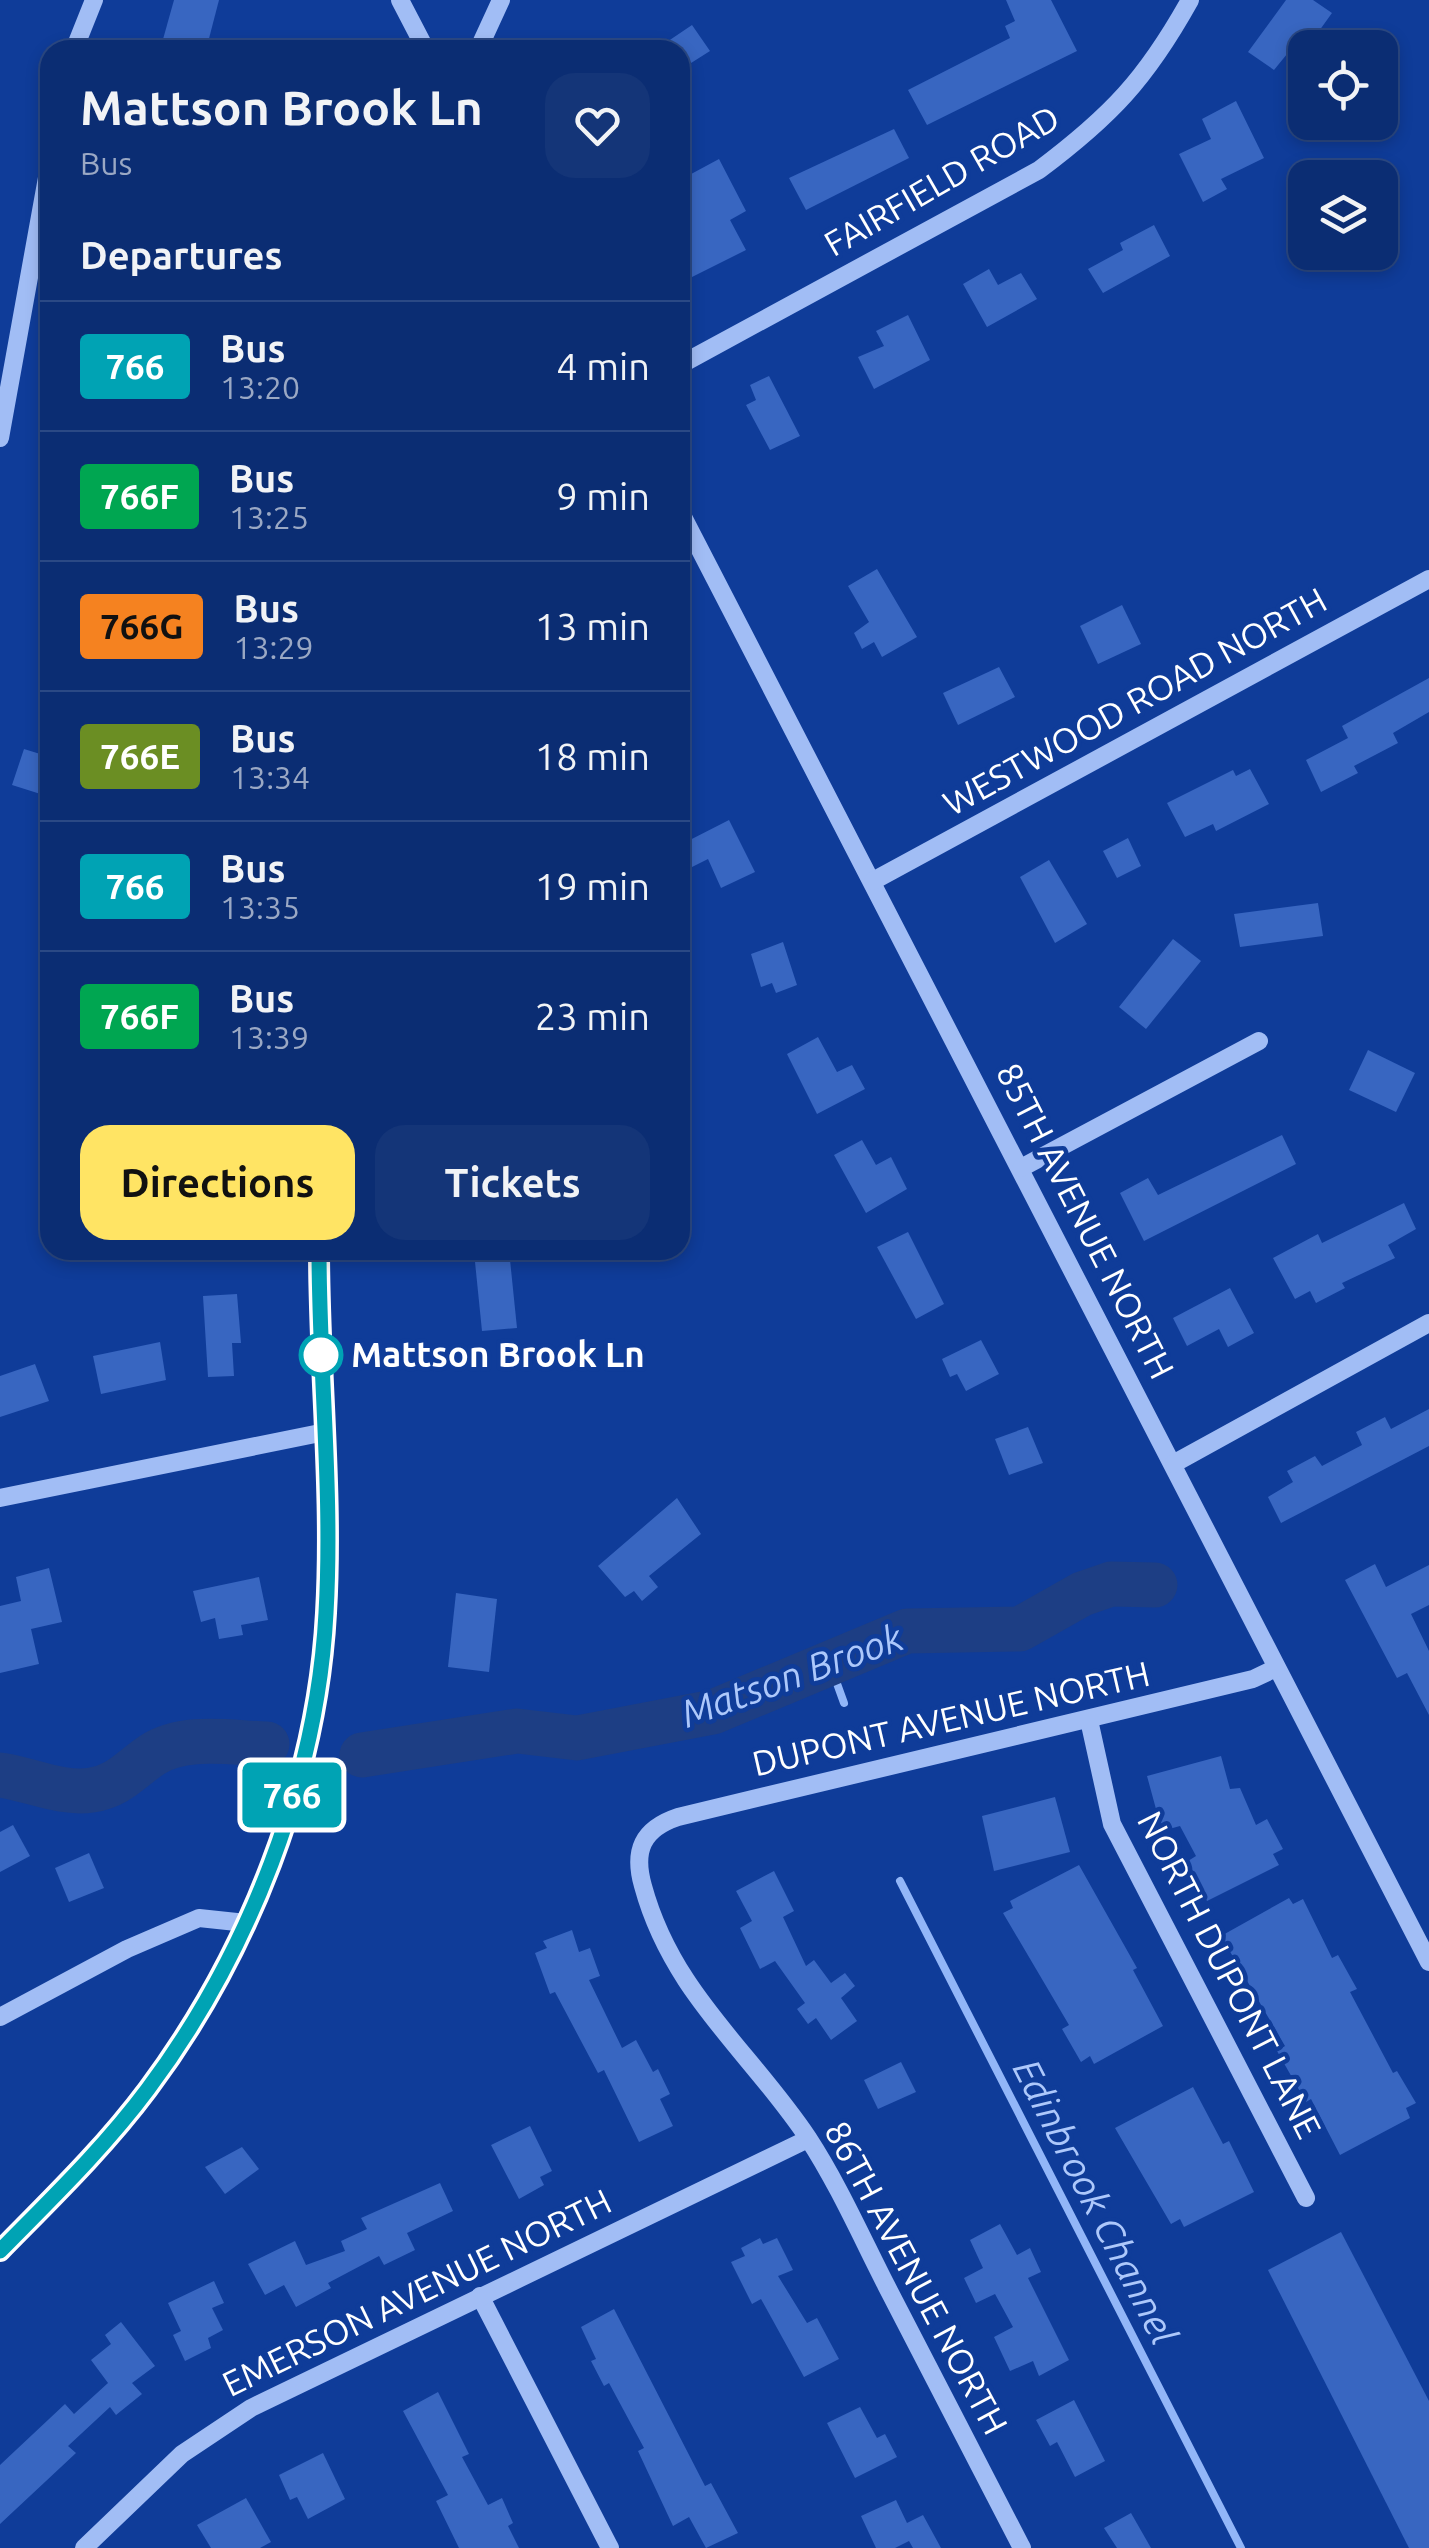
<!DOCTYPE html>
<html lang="en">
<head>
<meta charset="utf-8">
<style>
	body { margin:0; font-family:Ubuntu,sans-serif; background:#143578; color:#f1f3f6; height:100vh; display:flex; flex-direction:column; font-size:38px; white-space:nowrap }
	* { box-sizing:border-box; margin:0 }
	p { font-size:32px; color:#9aa8c4 }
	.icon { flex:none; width:55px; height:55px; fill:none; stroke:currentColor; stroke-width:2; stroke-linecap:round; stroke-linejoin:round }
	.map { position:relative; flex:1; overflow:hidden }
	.details { position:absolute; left:40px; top:40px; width:650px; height:1220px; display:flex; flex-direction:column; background:#0b2d73; border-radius:30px; box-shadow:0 5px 15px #0003,0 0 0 2px #2b4985 }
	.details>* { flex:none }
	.badge { padding:0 20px; border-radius:8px; font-size:35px; line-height:65px }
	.fabs { position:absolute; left:1288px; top:30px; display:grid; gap:20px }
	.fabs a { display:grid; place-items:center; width:110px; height:110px; border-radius:20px; background:#0b2d73; box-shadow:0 5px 15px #0003,0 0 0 2px #2b4985; font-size:50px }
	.map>.badge { position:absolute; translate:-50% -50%; box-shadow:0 0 0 5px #fff }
	h2 { padding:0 40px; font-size:38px; line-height:90px }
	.round { display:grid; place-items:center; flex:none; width:105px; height:105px; border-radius:30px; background:#143578 }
	.head { display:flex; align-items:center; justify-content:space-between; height:170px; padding:0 40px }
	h1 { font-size:48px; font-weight:700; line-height:75px }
	.cta { display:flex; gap:20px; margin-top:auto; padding:20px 40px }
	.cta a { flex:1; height:115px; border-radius:30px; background:#ffe464; color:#111; font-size:40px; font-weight:700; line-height:115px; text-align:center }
	.cta a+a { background:#143578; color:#f1f3f6 }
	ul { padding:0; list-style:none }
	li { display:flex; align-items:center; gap:30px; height:130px; padding:0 40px; border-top:2px solid #2b4985 }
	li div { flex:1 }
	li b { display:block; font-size:38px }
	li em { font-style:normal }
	li .badge { min-width:110px; font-weight:700; text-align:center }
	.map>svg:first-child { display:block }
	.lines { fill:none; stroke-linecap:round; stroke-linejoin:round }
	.stream { stroke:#92b6f8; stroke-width:8 }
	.river { stroke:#1d3e84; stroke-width:45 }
	.building { fill:#3866c1 }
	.minor { stroke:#a1bdf5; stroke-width:18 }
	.line-casing { stroke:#fff; stroke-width:22 }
	.line { stroke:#00a3b4; stroke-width:15 }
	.stop-dot { fill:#fff; stroke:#00a3b4; stroke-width:5 }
	.labels { text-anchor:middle; stroke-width:9; stroke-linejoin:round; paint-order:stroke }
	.street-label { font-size:35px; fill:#fff; stroke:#0f3c99 }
	.stop-label { font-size:35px; font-weight:bold; fill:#fff; stroke:#0f3c99; text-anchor:start }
	.water-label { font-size:38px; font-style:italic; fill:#adc8fb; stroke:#0f3c99 }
</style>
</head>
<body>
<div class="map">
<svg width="1429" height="2548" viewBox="0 0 1429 2548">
	<rect width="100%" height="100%" fill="#0f3c99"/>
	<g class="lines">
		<!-- stream -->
		<g class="stream">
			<polyline points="831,1667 844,1703"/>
			<polyline points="900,1881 1241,2548"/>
		</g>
		<!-- river -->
		<g class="river">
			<polyline points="362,1755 517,1731 577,1738 713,1712 907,1631 1020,1629 1082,1594 1111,1584 1155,1585"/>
			<path d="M0,1775C30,1779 61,1795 92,1790C119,1786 131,1769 152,1755C184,1734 230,1743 267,1744"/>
		</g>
	</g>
	<!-- building -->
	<g class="building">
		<polygon points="174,0 219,0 206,50 160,50"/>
		<polygon points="1006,0 1051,0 1077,51 927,125 908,90 1010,38 1005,26 1015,21"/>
		<polygon points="1286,0 1313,0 1332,13 1314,38 1305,32 1274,70 1248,52"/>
		<polygon points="692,25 710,51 680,70 680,50 655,50"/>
		<polygon points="1236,101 1264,158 1221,179 1227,189 1203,202 1179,154 1211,139 1202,119"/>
		<polygon points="894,129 909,158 806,210 789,178"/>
		<polygon points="719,159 746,211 730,220 746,250 680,283 680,180"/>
		<polygon points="1154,225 1170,256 1103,293 1088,269 1123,250 1120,243"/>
		<polygon points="989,269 998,285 1021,273 1037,299 987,327 963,284"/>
		<polygon points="908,315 930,360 874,389 858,357 884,346 876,331"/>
		<polygon points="769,376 800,436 770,450 746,405 756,400 750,385"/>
		<polygon points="877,569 917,637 882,657 874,642 862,649 854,633 869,622 848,586"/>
		<polygon points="1122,605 1141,644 1098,664 1080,626"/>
		<polygon points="999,667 1015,697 958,725 943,693"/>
		<polygon points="1429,678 1429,712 1393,733 1398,743 1354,766 1358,773 1321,792 1306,760 1348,738 1342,726"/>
		<polygon points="24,749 50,757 50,797 12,785"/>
		<polygon points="1250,769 1269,804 1216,831 1213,824 1185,837 1167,803 1233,770 1236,776"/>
		<polygon points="729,820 755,872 721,888 708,859 692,867 682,844"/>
		<polygon points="1128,838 1141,866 1117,878 1103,851"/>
		<polygon points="1049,860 1087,924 1055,943 1020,877"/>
		<polygon points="1318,903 1323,936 1240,947 1234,914"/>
		<polygon points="1173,939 1201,961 1146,1029 1119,1007"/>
		<polygon points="783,942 797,985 776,993 772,983 761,987 751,954"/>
		<polygon points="818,1037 837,1072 852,1065 865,1089 817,1114 787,1054"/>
		<polygon points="1368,1050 1415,1073 1396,1112 1349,1090"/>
		<polygon points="1282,1135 1296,1164 1144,1241 1120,1193 1148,1178 1158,1195"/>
		<polygon points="862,1140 876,1165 891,1157 907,1189 866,1213 834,1155"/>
		<polygon points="1404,1203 1416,1229 1388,1245 1395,1258 1342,1283 1345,1288 1316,1303 1310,1291 1295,1299 1273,1258 1318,1234 1322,1243"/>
		<polygon points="908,1232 944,1304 916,1319 877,1247"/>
		<polygon points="493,1250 509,1250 517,1328 482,1331 474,1252"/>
		<polygon points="1230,1288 1254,1333 1228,1347 1219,1329 1187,1346 1173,1318"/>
		<polygon points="237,1294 241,1343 232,1343 234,1376 208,1377 203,1296"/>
		<polygon points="981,1340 999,1374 966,1391 957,1374 950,1377 942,1359"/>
		<polygon points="160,1342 166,1380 101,1394 93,1356"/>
		<polygon points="35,1364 49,1401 0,1417 0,1376"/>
		<polygon points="1429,1409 1429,1446 1281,1523 1268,1497 1293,1482 1287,1471 1315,1456 1322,1466 1362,1445 1356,1432 1385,1417 1391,1429"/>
		<polygon points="1028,1427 1043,1463 1009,1475 995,1439"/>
		<polygon points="677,1498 701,1534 649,1576 658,1587 642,1601 634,1591 625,1597 598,1566"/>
		<polygon points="1375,1564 1386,1587 1429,1565 1429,1605 1411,1614 1429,1651 1429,1715 1407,1673 1397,1678 1345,1580"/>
		<polygon points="49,1568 62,1622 31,1629 39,1664 0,1673 0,1606 21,1601 16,1577"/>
		<polygon points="259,1577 268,1620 241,1625 243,1635 219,1639 215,1618 201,1622 193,1591"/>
		<polygon points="456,1593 497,1599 489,1672 448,1667"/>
		<polygon points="1221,1756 1230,1789 1240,1788 1256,1825 1267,1819 1283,1849 1273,1854 1279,1865 1207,1901 1188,1861 1196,1856 1180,1826 1162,1831 1147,1776"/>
		<polygon points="1055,1797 1070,1852 994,1871 982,1816"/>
		<polygon points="13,1825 30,1856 0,1872 0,1832"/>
		<polygon points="89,1853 104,1888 69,1902 55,1868"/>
		<polygon points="1079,1865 1137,1968 1133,1970 1163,2026 1094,2064 1090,2056 1081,2062 1062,2029 1069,2025 1003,1913 1013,1908 1010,1901"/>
		<polygon points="774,1871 794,1911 783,1917 806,1966 814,1960 831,1983 845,1973 855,1986 841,1998 857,2021 831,2040 816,2018 808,2024 797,2009 805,2003 775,1961 760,1969 740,1928 752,1921 736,1891"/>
		<polygon points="1289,1898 1293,1904 1303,1899 1332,1958 1338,1955 1357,1989 1350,1992 1393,2073 1397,2071 1416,2103 1406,2108 1410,2118 1340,2155 1311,2099 1306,2102 1277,2051 1285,2046 1221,1936"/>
		<polygon points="572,1930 579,1952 590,1948 600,1976 589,1980 622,2048 636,2040 653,2072 658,2069 670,2094 660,2099 673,2126 639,2142 604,2070 598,2073 555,1992 550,1994 535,1953 547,1948 543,1941"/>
		<polygon points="901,2062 916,2092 878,2109 864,2080"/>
		<polygon points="1193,2087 1223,2144 1229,2141 1254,2192 1184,2227 1180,2219 1171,2224 1115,2128"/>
		<polygon points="530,2126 552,2171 540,2177 544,2185 519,2199 491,2145"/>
		<polygon points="242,2147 259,2169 225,2194 205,2167"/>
		<polygon points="440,2183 453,2211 407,2233 415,2250 384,2265 379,2256 328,2283 331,2288 296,2307 284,2285 265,2295 248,2264 295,2241 306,2265 345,2251 341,2241 367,2229 361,2218"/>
		<polygon points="1000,2224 1017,2255 1030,2248 1041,2272 1028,2278 1069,2360 1039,2376 1033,2361 1010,2371 994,2337 1013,2327 995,2294 976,2303 964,2278 983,2268 970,2240"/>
		<polygon points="1341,2232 1429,2401 1429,2548 1409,2548 1268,2270"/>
		<polygon points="760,2238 763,2244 777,2238 793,2270 778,2276 807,2323 817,2318 839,2359 804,2377 761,2299 752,2304 731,2262 745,2256 741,2248"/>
		<polygon points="214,2281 224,2303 212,2308 223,2330 208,2338 211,2348 185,2361 173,2335 181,2331 168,2303"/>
		<polygon points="614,2309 705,2486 711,2483 738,2533 706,2548 689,2517 673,2526 638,2451 644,2448 609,2383 604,2386 591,2361 596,2359 581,2327"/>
		<polygon points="121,2322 155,2366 132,2383 142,2394 116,2415 110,2407 68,2446 76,2453 0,2524 0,2465 65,2404 74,2414 108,2383 91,2360 111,2344 105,2335"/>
		<polygon points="438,2392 469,2454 462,2457 488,2505 502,2498 513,2523 508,2526 519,2548 459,2548 436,2501 448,2495 403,2411"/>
		<polygon points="1074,2400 1105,2461 1075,2477 1057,2442 1050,2446 1036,2420"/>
		<polygon points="860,2407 877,2438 885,2434 897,2457 855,2478 827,2423"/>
		<polygon points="323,2453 345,2499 308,2519 297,2497 290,2500 279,2475"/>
		<polygon points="246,2498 271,2542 260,2548 211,2548 197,2525"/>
		<polygon points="896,2500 907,2523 923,2515 941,2548 913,2548 909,2541 895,2548 876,2548 861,2516"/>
		<polygon points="1131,2513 1151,2548 1117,2548 1104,2528"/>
	</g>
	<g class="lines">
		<!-- minor -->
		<g class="minor">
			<polyline points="400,0 426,50"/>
			<polyline points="74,50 94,0"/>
			<polyline points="478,50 501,0"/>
			<path d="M680,365L1039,170C1111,116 1146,79 1190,0"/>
			<polyline points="0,438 50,161"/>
			<polyline points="680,511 1429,1962"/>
			<polyline points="873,881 1429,579"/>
			<polyline points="1021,1168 1259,1041"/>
			<polyline points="1173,1464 1429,1323"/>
			<polyline points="0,1498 325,1432"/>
			<polyline points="1089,1720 1112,1824 1306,2198"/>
			<polyline points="0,2017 127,1949 199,1918 246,1923"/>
			<path d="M0,2251C51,2199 104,2148 148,2089C248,1955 317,1781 326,1613C333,1492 319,1371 319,1250"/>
			<polyline points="480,2296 610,2548"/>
			<polyline points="84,2548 182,2454 251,2408 808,2139"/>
			<path d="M1022,2548C977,2460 931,2373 886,2285C861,2236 838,2184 808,2138C750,2051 672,1993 643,1886C633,1851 642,1829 678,1817L1253,1679L1276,1668"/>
		</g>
	</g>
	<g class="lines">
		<defs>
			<path id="line" d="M0,2251C51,2199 104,2148 148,2089C248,1955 317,1781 326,1613C333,1492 319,1371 319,1250"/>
		</defs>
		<!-- line casing -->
		<use href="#line" class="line-casing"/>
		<!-- line -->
		<use href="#line" class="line"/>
	</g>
	<!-- markers -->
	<circle class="stop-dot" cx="321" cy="1355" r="20"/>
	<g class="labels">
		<!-- street labels -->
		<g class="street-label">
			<text transform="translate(942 181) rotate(-30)" y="12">FAIRFIELD ROAD</text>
			<text transform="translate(1135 702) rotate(-29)" y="12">WESTWOOD ROAD NORTH</text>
			<text transform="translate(1085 1221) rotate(63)" y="12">85TH AVENUE NORTH</text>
			<text transform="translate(951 1719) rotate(-13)" y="12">DUPONT AVENUE NORTH</text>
			<text transform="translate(1229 1975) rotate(63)" y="12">NORTH DUPONT LANE</text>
			<text transform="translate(916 2278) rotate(62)" y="12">86TH AVENUE NORTH</text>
			<text transform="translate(417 2293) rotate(-26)" y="12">EMERSON AVENUE NORTH</text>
		</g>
		<!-- stop labels -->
		<g class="stop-label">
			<text x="351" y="1367">Mattson Brook Ln</text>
		</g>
		<!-- water labels -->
		<g class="water-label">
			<text transform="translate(792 1676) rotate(-20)" y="13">Matson Brook</text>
			<text transform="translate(1095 2202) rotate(63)" y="13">Edinbrook Channel</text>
		</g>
	</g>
</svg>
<div class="fabs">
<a><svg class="icon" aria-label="locate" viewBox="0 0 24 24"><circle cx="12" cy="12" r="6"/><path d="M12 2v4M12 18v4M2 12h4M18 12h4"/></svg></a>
<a><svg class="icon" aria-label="layers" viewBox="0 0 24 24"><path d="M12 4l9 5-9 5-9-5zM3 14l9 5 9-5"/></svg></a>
</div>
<b class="badge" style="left:292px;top:1795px;background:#00a3b4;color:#fff">766</b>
<section class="details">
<div class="head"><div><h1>Mattson Brook Ln</h1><p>Bus</p></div><a class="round"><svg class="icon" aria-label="heart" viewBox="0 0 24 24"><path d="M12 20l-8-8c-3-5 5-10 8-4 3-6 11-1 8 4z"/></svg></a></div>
<h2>Departures</h2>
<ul>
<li><span class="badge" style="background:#00a3b4;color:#fff">766</span><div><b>Bus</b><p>13:20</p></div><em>4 min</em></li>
<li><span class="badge" style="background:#00a651;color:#fff">766F</span><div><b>Bus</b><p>13:25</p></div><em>9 min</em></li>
<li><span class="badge" style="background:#f58220;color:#111">766G</span><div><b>Bus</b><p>13:29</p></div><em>13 min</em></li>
<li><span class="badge" style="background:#6b8e23;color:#fff">766E</span><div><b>Bus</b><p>13:34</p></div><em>18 min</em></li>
<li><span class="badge" style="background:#00a3b4;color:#fff">766</span><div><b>Bus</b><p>13:35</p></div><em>19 min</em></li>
<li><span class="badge" style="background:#00a651;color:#fff">766F</span><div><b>Bus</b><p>13:39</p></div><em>23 min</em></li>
</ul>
<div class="cta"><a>Directions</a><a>Tickets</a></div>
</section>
</div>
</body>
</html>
